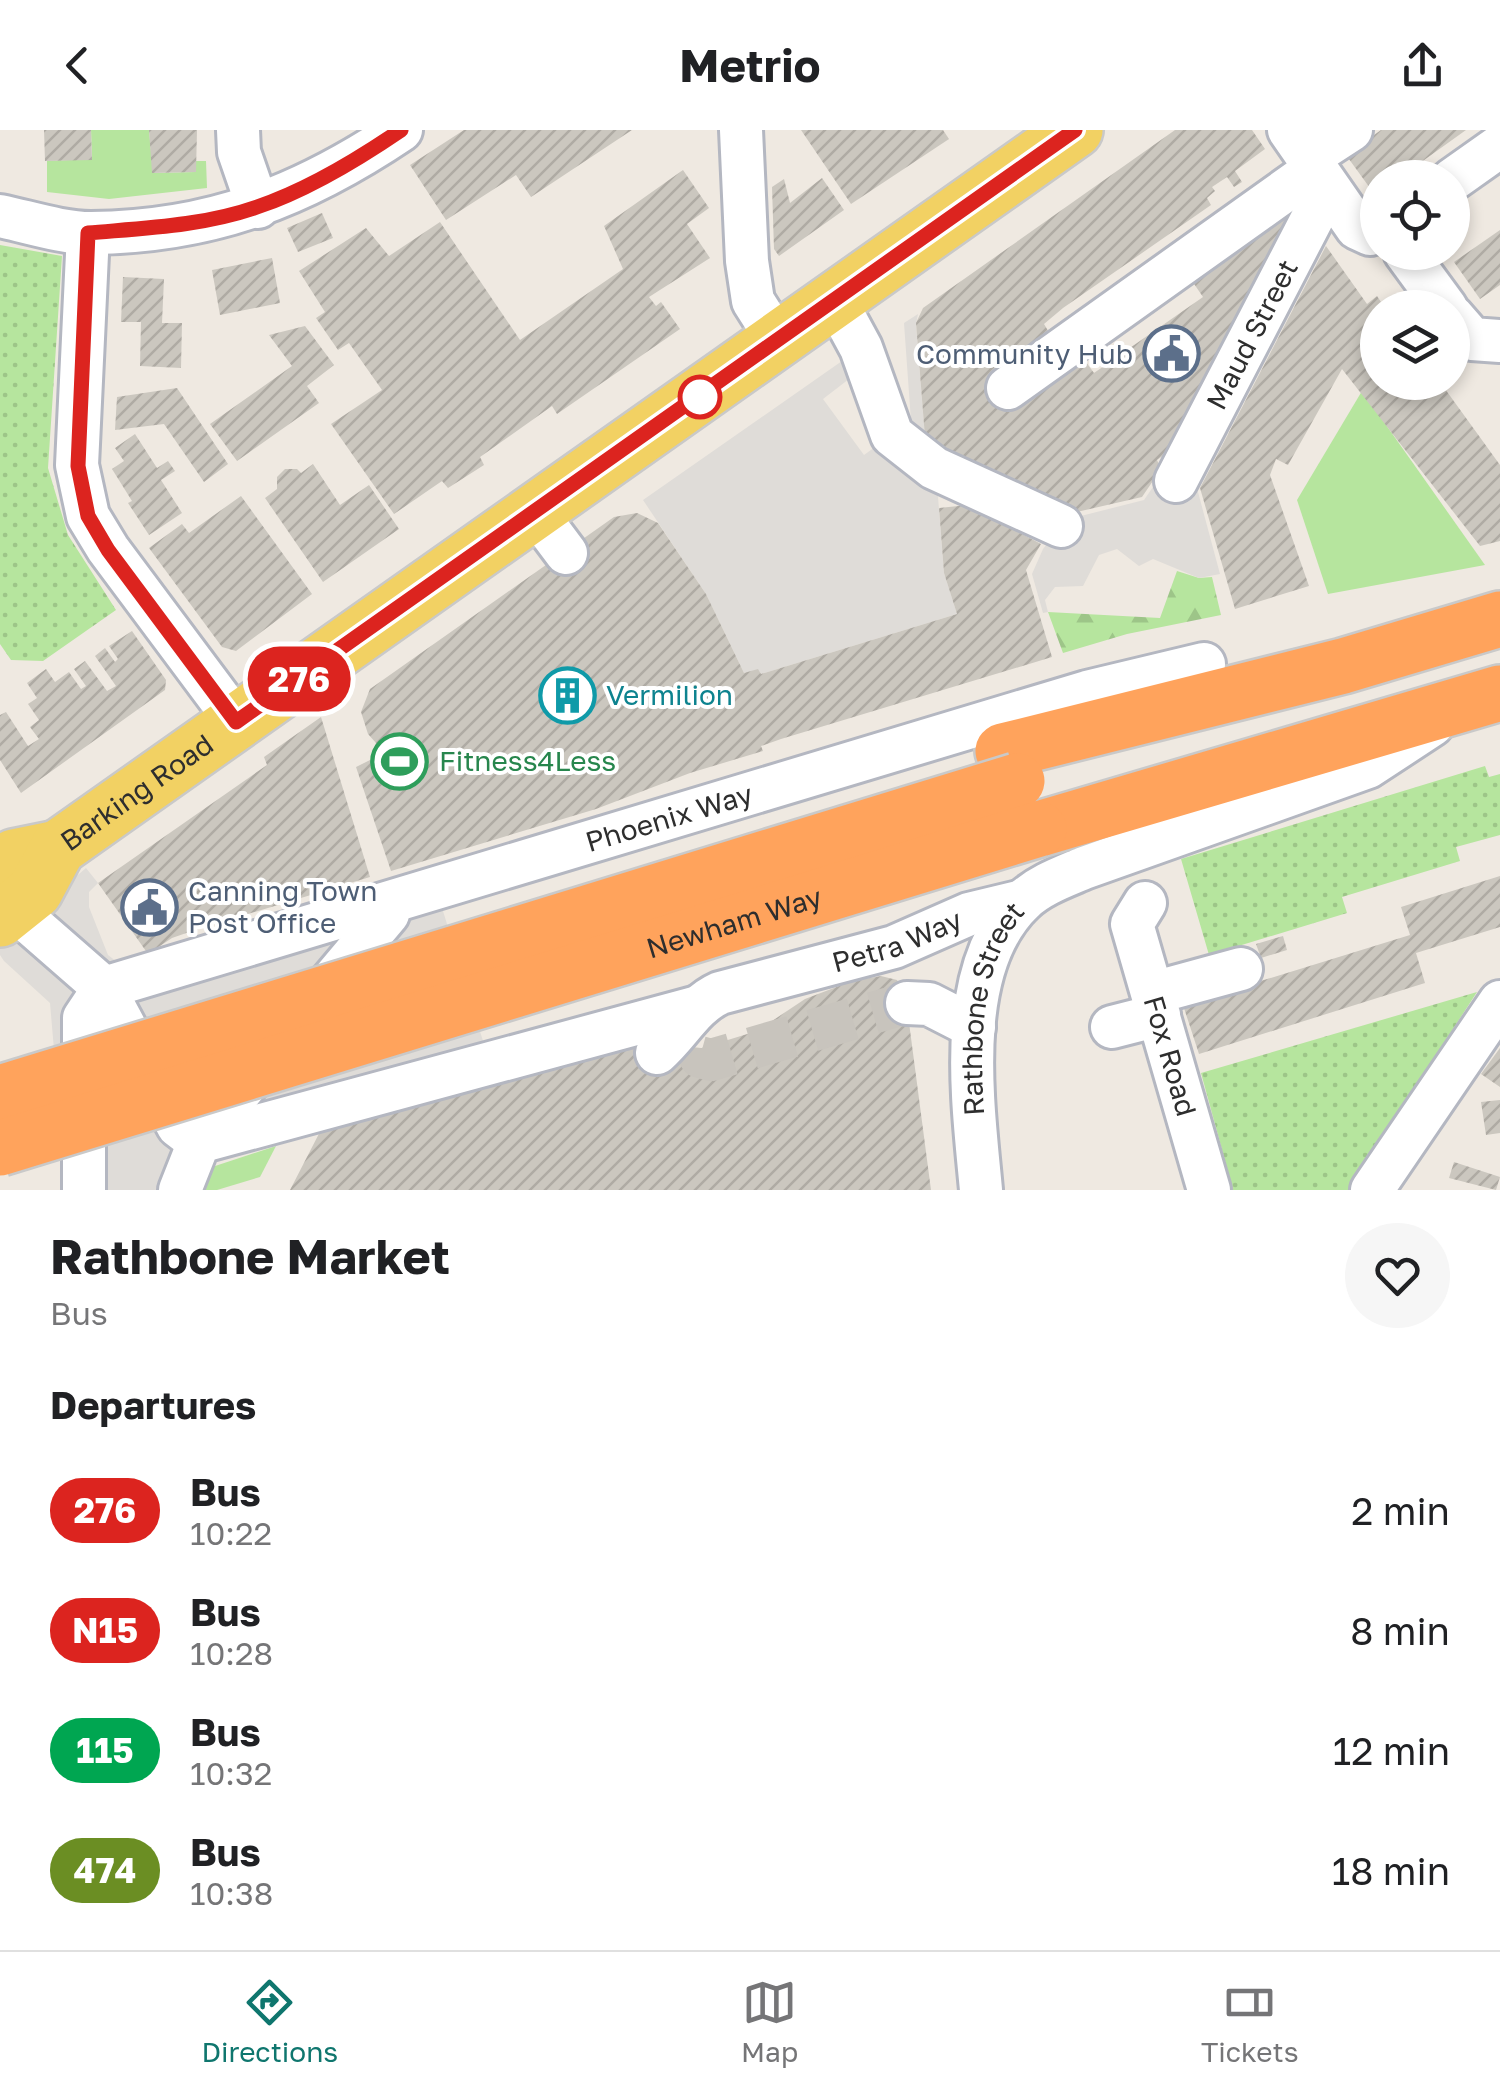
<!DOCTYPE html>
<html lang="en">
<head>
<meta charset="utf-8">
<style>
	body { margin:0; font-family:"Golos Text",sans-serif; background:#f6f6f6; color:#202124; height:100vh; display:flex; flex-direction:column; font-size:38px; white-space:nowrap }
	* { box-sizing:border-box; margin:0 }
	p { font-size:32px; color:#757577 }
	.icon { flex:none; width:55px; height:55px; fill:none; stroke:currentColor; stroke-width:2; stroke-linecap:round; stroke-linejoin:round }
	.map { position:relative; height:1060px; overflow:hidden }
	.drawer { display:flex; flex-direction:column; background:#fff; flex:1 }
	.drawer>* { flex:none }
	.badge { padding:0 20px; border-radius:32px; font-size:35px; line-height:65px }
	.buttons { position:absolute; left:1360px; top:30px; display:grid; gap:20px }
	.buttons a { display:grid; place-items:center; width:110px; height:110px; border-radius:50%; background:#fff; box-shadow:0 5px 15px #0003; font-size:50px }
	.map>.badge { position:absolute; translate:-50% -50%; box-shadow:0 0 0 5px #fff }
	h2 { padding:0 50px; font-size:38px; line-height:90px }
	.round { display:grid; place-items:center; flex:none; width:105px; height:105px; border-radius:52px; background:#f6f6f6 }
	.overview { display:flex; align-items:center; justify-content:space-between; height:170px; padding:0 50px }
	h1 { font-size:48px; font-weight:700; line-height:75px }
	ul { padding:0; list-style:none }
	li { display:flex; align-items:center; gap:30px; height:120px; padding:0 50px }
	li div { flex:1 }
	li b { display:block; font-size:38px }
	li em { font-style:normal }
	li .badge { min-width:110px; font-weight:700; text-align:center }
	header { display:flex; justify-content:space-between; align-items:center; height:130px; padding:0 50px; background:#fff; font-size:45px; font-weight:700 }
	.tabs { display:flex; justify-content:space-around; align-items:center; height:140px; border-top:2px solid #e0e0e0; background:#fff; font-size:28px; color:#757577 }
	.tabs a { display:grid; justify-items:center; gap:5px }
	.tabs .current { color:#0f766e }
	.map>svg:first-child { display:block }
	.grass { fill:url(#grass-dots) }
	.forest { fill:url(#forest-firs) }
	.garden { fill:#b6e59e }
	.plaza { fill:#dfdcd8 }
	.building { fill:url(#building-hatch) }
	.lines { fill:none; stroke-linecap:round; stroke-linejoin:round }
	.minor-tunnel { stroke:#c8c4bd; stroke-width:42; stroke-dasharray:42 21; stroke-linecap:butt }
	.minor-casing { stroke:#b4b7c1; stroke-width:48 }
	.major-casing { stroke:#c9c9c9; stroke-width:60 }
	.highway-casing { stroke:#c9c9c9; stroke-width:60 }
	.minor { stroke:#fff; stroke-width:42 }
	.major { stroke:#f2d163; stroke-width:55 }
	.highway { stroke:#ffa35c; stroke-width:55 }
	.highway-bridge-casing { stroke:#c9c9c9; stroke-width:60; stroke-linecap:butt }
	.highway-bridge { stroke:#ffa35c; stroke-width:55 }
	.line-casing { stroke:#fff; stroke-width:22 }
	.line { stroke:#dc241f; stroke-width:15 }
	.stop-dot { fill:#fff; stroke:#dc241f; stroke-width:5 }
	.labels { text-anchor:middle; stroke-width:8; stroke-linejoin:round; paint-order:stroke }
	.street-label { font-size:28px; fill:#2e2e2e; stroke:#fff }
	.service-label { font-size:28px; fill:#4e5e75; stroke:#fff; text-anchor:end }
	.culture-label { font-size:28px; fill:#0d838f; stroke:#fff; text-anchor:start }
	.leisure-label { font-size:28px; fill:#27864d; stroke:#fff; text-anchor:start }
</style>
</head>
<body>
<header><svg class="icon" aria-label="back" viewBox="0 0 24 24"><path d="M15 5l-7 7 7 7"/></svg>Metrio<svg class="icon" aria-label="share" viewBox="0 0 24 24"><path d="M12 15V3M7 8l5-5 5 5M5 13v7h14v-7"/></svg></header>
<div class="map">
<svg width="1500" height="1060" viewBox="0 0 1500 1060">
	<defs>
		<pattern id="grass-dots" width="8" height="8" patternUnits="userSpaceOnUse" patternTransform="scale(2.5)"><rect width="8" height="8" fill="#b6e59e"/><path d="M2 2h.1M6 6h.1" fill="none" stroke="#9dc588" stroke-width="1.8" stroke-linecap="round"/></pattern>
		<pattern id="forest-firs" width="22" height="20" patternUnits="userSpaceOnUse" patternTransform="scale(2.5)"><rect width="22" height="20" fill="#b6e59e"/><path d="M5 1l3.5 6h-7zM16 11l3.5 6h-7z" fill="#9dc588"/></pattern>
		<pattern id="building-hatch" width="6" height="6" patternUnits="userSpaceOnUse" patternTransform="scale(2.5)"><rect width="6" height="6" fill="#cbc7bf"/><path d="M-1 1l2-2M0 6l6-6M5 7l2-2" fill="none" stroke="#afaba4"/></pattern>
	</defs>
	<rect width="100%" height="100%" fill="#efe9e1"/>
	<!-- grass -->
	<g class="grass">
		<polygon points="0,115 62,126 48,338 68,405 116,480 43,531 11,530 0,514"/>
		<polygon points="1485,636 1489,647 1500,644 1500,705 1456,717 1460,731 1342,767 1347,783 1209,825 1181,729"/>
		<polygon points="1477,862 1349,1060 1233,1060 1201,943"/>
	</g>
	<!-- forest -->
	<polygon class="forest" points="1177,441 1199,448 1212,447 1221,485 1127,504 1063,523 1048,482 1160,488"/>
	<!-- garden -->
	<g class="garden">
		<polygon points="91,0 149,0 153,43 195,42 195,31 206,31 207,58 109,69 47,62 47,31 92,29"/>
		<polygon points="1362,261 1485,435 1328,464 1297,370"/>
		<polygon points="276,1016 260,1047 217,1060 196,1060 209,1038"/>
	</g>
	<!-- plaza -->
	<g class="plaza">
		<polygon points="918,184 916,194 926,320 937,354 944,443 957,484 761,544 758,540 744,543 706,464 643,370 842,231 849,249 823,269 864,325 911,291 904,193"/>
		<polygon points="1162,344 1198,362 1220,444 1199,448 1153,429 1139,436 1117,419 1099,425 1083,456 1055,457 1045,470 1048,482 1043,483 1032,444 1043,419 1061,396 1073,388 1144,370"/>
		<polygon points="86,738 98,753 89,762 89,777 108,825 147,855 439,768 483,911 342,957 211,1017 195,1060 66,1060 50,873 4,831 0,825 0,811"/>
	</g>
	<!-- building -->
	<g class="building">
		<polygon points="44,0 91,0 92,30 45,31"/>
		<polygon points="149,0 197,0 196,42 152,43"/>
		<polygon points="464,0 632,0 531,67 516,45 446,90 410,35"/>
		<polygon points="801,0 943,0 949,9 851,74"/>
		<polygon points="1175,0 1252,0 1265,19 1235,41 1242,52 1234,57 1227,47 1212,57 1215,61 1207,68 1211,75 1063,178 1044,194 1050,204 1011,231 994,234 999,269 1083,228 1094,243 1203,167 1188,145 1281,80 1289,93 1178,315 1157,330 1161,339 1142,367 1068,384 944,318 926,320 916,193 923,178"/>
		<polygon points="1381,0 1466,0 1399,48 1378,48 1375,65 1346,25"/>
		<polygon points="683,40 709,78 687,94 710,128 649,167 656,176 661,172 680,199 557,284 552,276 480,327 484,335 448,358 442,351 394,384 331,294 382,260 349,213 338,220 316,188 325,182 299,141 366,98 389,126 440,92 520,210 623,139 604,96"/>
		<polygon points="822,48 844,80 779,126 774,119 772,57 784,49 790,73"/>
		<polygon points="322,83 333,108 298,122 287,98"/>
		<polygon points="1500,100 1500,155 1480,169 1454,132"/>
		<polygon points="1326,116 1367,174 1377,166 1385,178 1378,178 1378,252 1440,252 1500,335 1500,411 1480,416 1342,239 1288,335 1276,329 1270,345 1309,456 1235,479 1200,358"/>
		<polygon points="272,128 280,173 220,185 212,140"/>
		<polygon points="123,147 164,149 162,193 182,193 181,238 140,236 141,192 121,192"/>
		<polygon points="305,196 334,235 307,256 319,273 237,331 210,294 292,236 269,205"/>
		<polygon points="177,258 228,334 204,352 164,294 115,300 117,267"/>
		<polygon points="135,304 157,338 168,331 175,341 161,350 182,383 149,405 128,373 132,371 112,339 124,331 115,318"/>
		<polygon points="313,334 340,375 369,355 399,399 323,452 265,368 277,359 277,347 285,339 297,339 301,343"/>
		<polygon points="241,366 312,464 236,521 222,517 149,418 182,394 189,403"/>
		<polygon points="968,375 1041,414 1026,440 1052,527 781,609 761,616 763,621 690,643 596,679 391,741 356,637 372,629 376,613 368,604 361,582 370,559 614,387 637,383 658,393 706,464 744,543 758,539 761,544 957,484 944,443 939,378"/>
		<polygon points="132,501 166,550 165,560 21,663 0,630 0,585 6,582 28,616 39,609 30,597 39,590 28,574 37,568 27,553 46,539 55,552 69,542 81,559 86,556 74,539 85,531 107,561 116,556 95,526 105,518 115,532 118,529 109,516"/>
		<polygon points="321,587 370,747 192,801 172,808 148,824 98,753 267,635 264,627"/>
		<polygon points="1500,746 1500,797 1416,823 1425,853 1199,924 1183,875 1410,805 1401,777"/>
		<polygon points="1283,806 1287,820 1261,828 1256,814"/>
		<polygon points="881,846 897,850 905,862 931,1060 290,1060 325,992 345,987 348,996 623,915 666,929 757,901 805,869 852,851"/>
		<polygon points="1500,918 1500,957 1481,944"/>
		<polygon points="1500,970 1500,1003 1486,1005 1481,972"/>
		<polygon points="1454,1032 1500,1047 1496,1060 1449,1048"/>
	</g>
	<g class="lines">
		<!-- minor-tunnel -->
		<polyline class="minor-tunnel" points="701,918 700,927 711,930 907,873"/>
		<defs>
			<g id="minor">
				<polyline points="238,0 239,22 258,77"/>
				<polyline points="741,0 747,131 753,171 777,209"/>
				<polyline points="1289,0 1357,98 1370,104 1378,101"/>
				<polyline points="1308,28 1351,0"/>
				<polyline points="1452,50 1500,16"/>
				<path d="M0,86C29,92 62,103 91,103C211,102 303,66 401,0"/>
				<polyline points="88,103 77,335 88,386 108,419 237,592"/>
				<polyline points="1405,122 1446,178"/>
				<polyline points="835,170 861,218 892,305 934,338 1061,396"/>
				<polyline points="1452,186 1472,209 1500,211"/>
				<polyline points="1008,258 1315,39"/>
				<path id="s1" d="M1176,351L1328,58"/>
				<polyline points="536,383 566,423"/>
				<path id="s2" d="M1145,773L1132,794L1209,1060"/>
				<polyline points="16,776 25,789 104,858 178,996 199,1012 263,934"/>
				<path id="s3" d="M104,858L1087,562L1204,534"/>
				<polyline points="1153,863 1241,839"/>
				<polyline points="314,872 388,784"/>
				<polyline points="907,873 929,874 974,897"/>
				<polyline points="1112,897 1159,885"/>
				<path id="s4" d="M657,923C679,904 693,875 720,863L894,817L969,784L1023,771"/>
				<polyline points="84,1060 84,888 104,858"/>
				<polyline points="180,1060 199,1012 698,877"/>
				<path id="s5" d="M981,1060C973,972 953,838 1023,771C1040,755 1063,747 1084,738L1368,637L1432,595"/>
				<polyline points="1372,1060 1500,872"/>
			</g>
			<g id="major">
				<polyline points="0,736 14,727 58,718"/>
				<path id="s6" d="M0,789L35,761L58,718L1075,0"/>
			</g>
			<g id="highway">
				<polyline points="1003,621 1343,536 1500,489"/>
				<polyline points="1039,699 1500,563"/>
			</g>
		</defs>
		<!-- minor casing -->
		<use href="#minor" class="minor-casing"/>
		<!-- major casing -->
		<use href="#major" class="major-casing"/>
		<!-- highway casing -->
		<use href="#highway" class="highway-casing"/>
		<!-- minor -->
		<use href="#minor" class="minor"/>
		<!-- major -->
		<use href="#major" class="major"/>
		<!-- highway -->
		<use href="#highway" class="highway"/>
		<defs>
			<g id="highway-bridge">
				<polyline points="0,963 1017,651"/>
				<path id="s7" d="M0,1018L1039,699"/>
			</g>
		</defs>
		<!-- highway-bridge casing -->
		<use href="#highway-bridge" class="highway-bridge-casing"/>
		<!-- highway-bridge -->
		<use href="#highway-bridge" class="highway-bridge"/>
	</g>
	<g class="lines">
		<defs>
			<path id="line" d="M401,0C357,30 308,60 257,77C203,96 145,98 88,103L78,336L88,386L108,420L236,592L1075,0"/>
		</defs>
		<!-- line casing -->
		<use href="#line" class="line-casing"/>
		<!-- line -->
		<use href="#line" class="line"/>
	</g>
	<!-- icons -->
	<defs>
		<symbol id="civic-ring" viewBox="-11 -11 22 22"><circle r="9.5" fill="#fff" stroke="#5c6f8a" stroke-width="1.5"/><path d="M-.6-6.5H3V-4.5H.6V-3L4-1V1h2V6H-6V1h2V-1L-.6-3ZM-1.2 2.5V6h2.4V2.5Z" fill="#5c6f8a"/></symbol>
		<symbol id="building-ring" viewBox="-11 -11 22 22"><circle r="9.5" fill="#fff" stroke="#0f9aa8" stroke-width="1.5"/><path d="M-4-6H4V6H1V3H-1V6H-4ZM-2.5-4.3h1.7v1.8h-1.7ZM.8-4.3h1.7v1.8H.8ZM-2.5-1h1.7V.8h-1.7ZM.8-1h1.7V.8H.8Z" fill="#0f9aa8"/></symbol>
		<symbol id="stadium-ring" viewBox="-11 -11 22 22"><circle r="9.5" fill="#fff" stroke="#2e9e5b" stroke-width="1.5"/><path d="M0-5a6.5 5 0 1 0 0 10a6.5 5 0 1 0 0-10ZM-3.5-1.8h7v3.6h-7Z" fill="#2e9e5b"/></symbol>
	</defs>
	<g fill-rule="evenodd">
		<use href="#civic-ring" x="1140" y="192" width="63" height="63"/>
		<use href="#building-ring" x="536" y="534" width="63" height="63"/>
		<use href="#stadium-ring" x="368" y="600" width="63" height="63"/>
		<use href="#civic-ring" x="118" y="746" width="63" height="63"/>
	</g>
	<!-- markers -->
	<circle class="stop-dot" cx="700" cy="267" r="20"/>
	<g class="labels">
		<!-- street labels -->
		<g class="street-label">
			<text dy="10" stroke="none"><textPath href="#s1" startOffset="165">Maud Street</textPath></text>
			<text dy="10" stroke="none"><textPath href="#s6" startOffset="190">Barking Road</textPath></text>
			<text dy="10" stroke="none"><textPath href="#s3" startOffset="590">Phoenix Way</textPath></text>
			<text dy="10" stroke="none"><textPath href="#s7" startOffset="768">Newham Way</textPath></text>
			<text dy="10" stroke="none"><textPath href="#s4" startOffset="272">Petra Way</textPath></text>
			<text dy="10" stroke="none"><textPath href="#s5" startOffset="185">Rathbone Street</textPath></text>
			<text dy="10" stroke="none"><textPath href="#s2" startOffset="162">Fox Road</textPath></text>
		</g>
		<!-- service labels -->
		<g class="service-label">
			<text x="1133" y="234">Community Hub</text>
			<text x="188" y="771" text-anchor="start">Canning Town<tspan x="188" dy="32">Post Office</tspan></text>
		</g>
		<!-- culture labels -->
		<g class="culture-label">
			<text x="606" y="575">Vermilion</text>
		</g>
		<!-- leisure labels -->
		<g class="leisure-label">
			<text x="439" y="641">Fitness4Less</text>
		</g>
	</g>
</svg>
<div class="buttons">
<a><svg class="icon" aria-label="locate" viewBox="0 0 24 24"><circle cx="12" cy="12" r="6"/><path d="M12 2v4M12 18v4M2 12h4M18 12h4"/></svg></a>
<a><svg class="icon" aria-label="layers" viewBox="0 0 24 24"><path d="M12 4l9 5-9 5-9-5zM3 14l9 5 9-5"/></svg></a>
</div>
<b class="badge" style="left:299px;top:549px;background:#dc241f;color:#fff">276</b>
</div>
<section class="drawer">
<div class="overview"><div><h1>Rathbone Market</h1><p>Bus</p></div><a class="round"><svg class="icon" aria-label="heart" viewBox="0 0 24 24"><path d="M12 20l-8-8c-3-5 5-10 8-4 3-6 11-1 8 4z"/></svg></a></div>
<h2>Departures</h2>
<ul>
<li><span class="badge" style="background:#dc241f;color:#fff">276</span><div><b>Bus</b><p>10:22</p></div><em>2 min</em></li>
<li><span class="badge" style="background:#dc241f;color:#fff">N15</span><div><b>Bus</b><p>10:28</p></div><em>8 min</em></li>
<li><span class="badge" style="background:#00a651;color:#fff">115</span><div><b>Bus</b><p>10:32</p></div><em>12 min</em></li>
<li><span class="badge" style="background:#6b8e23;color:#fff">474</span><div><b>Bus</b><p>10:38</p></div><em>18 min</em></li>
</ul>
</section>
<nav class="tabs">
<a class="current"><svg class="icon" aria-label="directions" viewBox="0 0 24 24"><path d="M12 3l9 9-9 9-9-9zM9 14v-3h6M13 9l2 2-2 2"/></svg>Directions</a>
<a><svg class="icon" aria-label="map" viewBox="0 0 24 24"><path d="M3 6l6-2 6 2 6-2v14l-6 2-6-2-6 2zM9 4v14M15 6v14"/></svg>Map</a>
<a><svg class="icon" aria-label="tickets" viewBox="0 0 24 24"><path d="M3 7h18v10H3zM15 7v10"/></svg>Tickets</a>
</nav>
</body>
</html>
